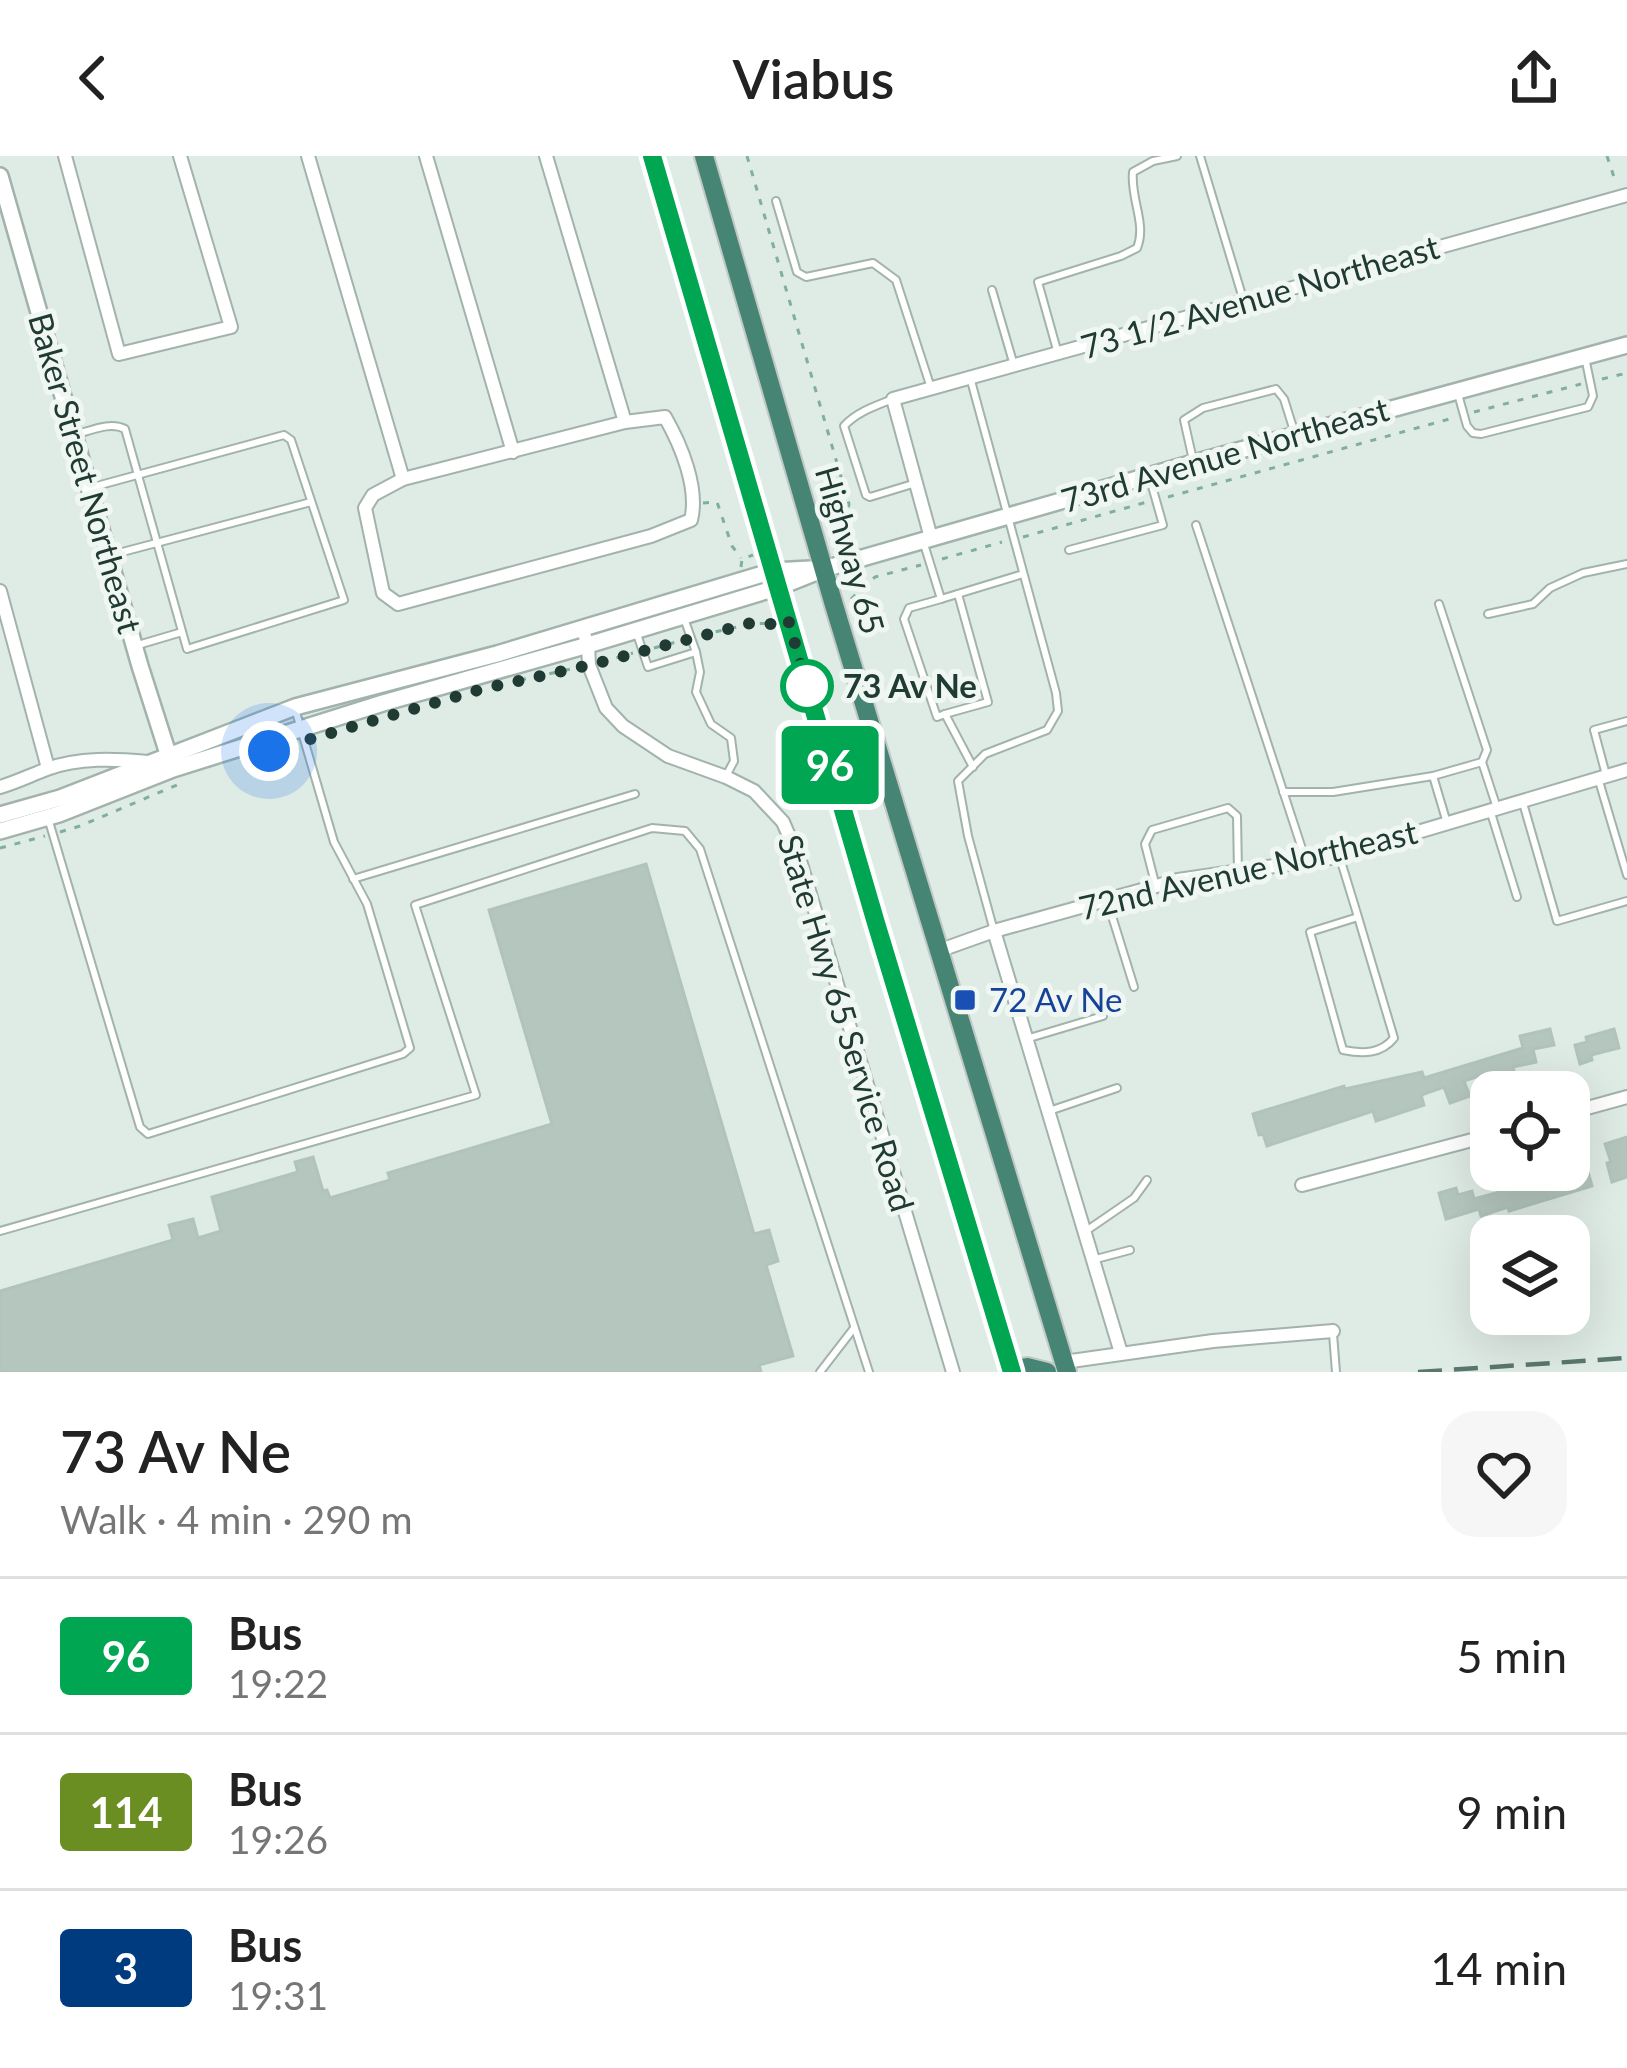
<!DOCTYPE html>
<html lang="en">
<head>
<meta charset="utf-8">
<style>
	body { margin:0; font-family:Lato,sans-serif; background:#f6f6f6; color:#222; height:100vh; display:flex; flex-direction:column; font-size:45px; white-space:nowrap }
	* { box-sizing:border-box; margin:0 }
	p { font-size:39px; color:#767676 }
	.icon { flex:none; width:66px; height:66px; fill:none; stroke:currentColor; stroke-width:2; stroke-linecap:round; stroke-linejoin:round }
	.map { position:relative; height:1216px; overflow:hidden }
	.sheet { display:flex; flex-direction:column; background:#fff; flex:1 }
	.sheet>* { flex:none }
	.badge { padding:0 24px; border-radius:9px; font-size:42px; line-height:78px }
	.buttons { position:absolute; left:1470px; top:915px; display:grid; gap:24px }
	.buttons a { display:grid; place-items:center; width:120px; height:120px; border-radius:24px; background:#fff; box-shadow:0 12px 48px #0002; font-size:60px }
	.you { position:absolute; width:60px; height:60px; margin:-30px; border:9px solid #fff; border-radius:50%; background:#1a73e8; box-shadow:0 0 0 18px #1a73e833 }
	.map>.badge { position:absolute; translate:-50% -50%; box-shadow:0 0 0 6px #fff }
	.round { display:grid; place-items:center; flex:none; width:126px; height:126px; border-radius:36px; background:#f6f6f6 }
	.headline { display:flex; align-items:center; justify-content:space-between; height:204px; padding:0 60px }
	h1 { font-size:57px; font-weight:600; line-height:90px }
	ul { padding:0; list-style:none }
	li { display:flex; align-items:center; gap:36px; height:156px; padding:0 60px; border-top:3px solid #e0e0e0 }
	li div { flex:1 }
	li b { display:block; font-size:45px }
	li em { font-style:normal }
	li .badge { min-width:132px; font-weight:700; text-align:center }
	header { display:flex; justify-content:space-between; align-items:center; height:156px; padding:0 60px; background:#fff; font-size:54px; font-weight:600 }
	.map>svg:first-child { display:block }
	.building { fill:#b4c6be; stroke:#b1c4bc; stroke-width:3 }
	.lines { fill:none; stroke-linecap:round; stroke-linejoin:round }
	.service-casing { stroke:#a2b3ac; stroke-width:10 }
	.minor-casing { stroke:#a2b3ac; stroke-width:16 }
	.tertiary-casing { stroke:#a2b3ac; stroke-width:20 }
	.trunk-casing { stroke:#c1c8c6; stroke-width:22 }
	.path { stroke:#7faf9f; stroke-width:3; stroke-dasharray:6 9; stroke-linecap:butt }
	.service { stroke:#fff; stroke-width:6 }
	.minor { stroke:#fff; stroke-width:12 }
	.tertiary { stroke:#fff; stroke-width:15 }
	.trunk { stroke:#468574; stroke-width:18 }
	.rail { stroke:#5a776e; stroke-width:4.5; stroke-dasharray:24 12; stroke-linecap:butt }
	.line-casing { stroke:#fff; stroke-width:27 }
	.line { stroke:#00a651; stroke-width:18 }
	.walk { stroke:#203b33; stroke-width:12; stroke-dasharray:0 21.6 }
	.stop-dot { fill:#fff; stroke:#00a651; stroke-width:6 }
	.transit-dot { fill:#1a4fb4; stroke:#f0f7f3; stroke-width:4.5 }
	.labels { text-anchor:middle; stroke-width:10; stroke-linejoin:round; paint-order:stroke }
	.street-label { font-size:33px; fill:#203b33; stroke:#f0f7f3 }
	.stop-label { font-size:33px; font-weight:bold; fill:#203b33; stroke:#f0f7f3; text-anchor:start }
	.transit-label { font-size:33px; fill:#164399; stroke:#f0f7f3; text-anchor:start }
</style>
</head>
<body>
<header><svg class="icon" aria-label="back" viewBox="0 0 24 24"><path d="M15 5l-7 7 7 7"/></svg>Viabus<svg class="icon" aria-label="share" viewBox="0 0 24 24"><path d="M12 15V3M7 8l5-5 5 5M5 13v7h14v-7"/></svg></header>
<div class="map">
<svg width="1627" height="1216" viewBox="0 0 1627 1216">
	<rect width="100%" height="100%" fill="#dfebe5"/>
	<!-- building -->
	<g class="building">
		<polygon points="646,708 754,1078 769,1074 778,1105 766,1109 793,1200 759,1209 761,1216 0,1216 0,1135 173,1084 169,1069 193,1063 198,1082 221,1075 212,1041 298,1016 295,1006 313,1001 323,1035 327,1034 330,1042 390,1024 388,1017 552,968 489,754"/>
		<polygon points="1550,873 1554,889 1533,893 1536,906 1513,911 1514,915 1505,918 1509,929 1490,934 1485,918 1464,925 1470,940 1450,947 1444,931 1421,939 1424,949 1376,965 1373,955 1267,990 1263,978 1259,979 1253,958 1344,930 1345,933 1422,916 1424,922 1523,892 1520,880"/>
		<polygon points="1614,873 1619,892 1591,899 1592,904 1580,908 1575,889 1587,886 1586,881"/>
		<polygon points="1569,978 1573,978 1582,1013 1587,1012 1592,1030 1509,1055 1508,1051 1481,1060 1479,1053 1446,1063 1439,1037 1456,1032 1458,1039 1472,1035 1474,1043 1503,1035 1507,1032 1503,1016 1509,1014 1529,1014 1532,1024 1558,1032 1554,1020 1560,1018 1559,1014 1569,1014"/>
		<polygon points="1627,981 1627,1021 1612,1026 1607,1007 1611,1006 1605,988"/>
	</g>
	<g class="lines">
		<defs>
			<g id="service">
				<polyline points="1200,0 1244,146"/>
				<polyline points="776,45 797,116 806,121 873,107 896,124 931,232"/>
				<polyline points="992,134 1013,206"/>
				<path d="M1057,194L1038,126L1121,100L1137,92C1147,68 1130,42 1133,16L1153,5L1177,0"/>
				<polyline points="970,221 1056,537 1058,555 1047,574 985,598 958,625 968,680 994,775"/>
				<polyline points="1458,238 1467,270 1473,277 1481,278 1588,251 1593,240 1585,201"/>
				<path d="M893,243C875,250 857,256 844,270L866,339L870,341L916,327"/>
				<path d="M74,279C90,275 110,265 125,273L187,493L344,444L291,284L284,279L93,331"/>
				<polyline points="1193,304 1184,264 1203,252 1276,233 1284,243 1294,275"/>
				<polyline points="1196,369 1306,705"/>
				<polyline points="924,388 941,443 1023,418"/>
				<polyline points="1069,394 1163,369 1150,323"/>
				<polyline points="111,399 311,346"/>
				<polyline points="941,443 909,452 904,463 937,561 945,558 973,611"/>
				<polyline points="1488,458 1533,448 1550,432 1583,417 1627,408"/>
				<polyline points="637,478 648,511 696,496 685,465"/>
				<polyline points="138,489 182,476"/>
				<polyline points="696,496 700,516 696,536 711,568 731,582 734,605 726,620"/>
				<polyline points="945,558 988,546 958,438"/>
				<polyline points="1482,606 1497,652"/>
				<polyline points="1606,619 1594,574 1627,565"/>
				<polyline points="1433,620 1482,606 1487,594 1439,448"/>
				<polyline points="1599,625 1627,719"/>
				<polyline points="1283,636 1333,636 1433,620 1447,667"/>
				<polyline points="1523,647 1557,765 1627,745"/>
				<polyline points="1491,657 1517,741"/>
				<polyline points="48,662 140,971 148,978 403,898 410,892 367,748 334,686 296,556"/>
				<path d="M1340,702L1358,761L1310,776L1343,894C1363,898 1381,898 1394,882L1358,761"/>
				<polyline points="353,723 635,638"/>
				<polyline points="1155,727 1145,688 1152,674 1228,652 1237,660 1238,716"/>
				<polyline points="1107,744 1134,831"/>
				<polyline points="1026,883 1103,860"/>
				<polyline points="1052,954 1117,932"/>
				<polyline points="0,1075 476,939 415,749 652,672 685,675 700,693 869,1216"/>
				<polyline points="1086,1075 1134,1042 1147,1024"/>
				<polyline points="1096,1103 1130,1094"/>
				<polyline points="1333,1178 1336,1216"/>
				<polyline points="820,1216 854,1172"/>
			</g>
			<g id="minor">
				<polyline points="65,0 119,198 231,171 180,0"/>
				<polyline points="308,0 403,323"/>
				<polyline points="426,0 513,296"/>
				<polyline points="546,0 625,266"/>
				<path d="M665,261C681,289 699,332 691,364L651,380L398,448L383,437L365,352L373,339L403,323L625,266Z"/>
				<polyline points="931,382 893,243 1627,39"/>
				<polyline points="0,435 48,612"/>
				<polyline points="582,472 588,489 589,509 606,552 623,570 668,600 726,621 754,635 783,666 801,708 953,1216"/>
				<path d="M0,631C17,626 31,619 47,613C79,601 116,603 148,606"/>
				<polyline points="994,775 1121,1197"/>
				<polyline points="938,795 994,775 1178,724 1330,702 1627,614"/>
				<polyline points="1569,957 1627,941"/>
				<polyline points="1302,1029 1491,979"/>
				<polyline points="1064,1206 1213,1185 1333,1175"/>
			</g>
			<g id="tertiary">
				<polyline points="0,20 140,510 170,604"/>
				<polyline points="0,659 60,642 295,551 497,498 773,415 810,413"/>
				<polyline points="0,675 59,658 173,613 383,547 588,489 779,431 824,413 1193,307 1627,189"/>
			</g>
			<g id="trunk">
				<polyline points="653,0 876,767 1012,1216"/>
				<polyline points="704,0 834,449 1067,1216"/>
				<polyline points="1011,1214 1027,1211 1047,1216"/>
			</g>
		</defs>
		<!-- service casing -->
		<use href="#service" class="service-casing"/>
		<!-- minor casing -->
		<use href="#minor" class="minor-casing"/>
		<!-- tertiary casing -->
		<use href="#tertiary" class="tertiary-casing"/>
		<!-- trunk casing -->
		<use href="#trunk" class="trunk-casing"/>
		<!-- path -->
		<g class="path">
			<polyline points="747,0 849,348 846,365 841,373"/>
			<polyline points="1607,0 1616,27"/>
			<polyline points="1602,223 1627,217"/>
			<polyline points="1474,256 1581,228"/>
			<polyline points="1168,341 1453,262"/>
			<polyline points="703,347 717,346 732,390 741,402"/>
			<polyline points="831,376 841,373 846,389"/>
			<polyline points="1023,381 1147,346"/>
			<polyline points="942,403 1002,386"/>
			<polyline points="741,411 742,403 753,399"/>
			<polyline points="851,443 875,421 921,409"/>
			<polyline points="701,479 751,468 774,467"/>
			<polyline points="654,492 680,485"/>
			<polyline points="602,506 633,497"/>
			<polyline points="520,524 576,512"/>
			<polyline points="60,676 80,670 184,626"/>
			<polyline points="0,692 45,680"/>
		</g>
		<!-- service -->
		<use href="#service" class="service"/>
		<!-- minor -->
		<use href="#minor" class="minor"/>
		<!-- tertiary -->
		<use href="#tertiary" class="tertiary"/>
		<!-- trunk -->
		<use href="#trunk" class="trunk"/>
		<!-- rail -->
		<polyline class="rail" points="1418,1216 1627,1202"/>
	</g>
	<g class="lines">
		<defs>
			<polyline id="line" points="652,0 876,767 1012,1216"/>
		</defs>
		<!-- line casing -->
		<use href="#line" class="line-casing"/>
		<!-- line -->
		<use href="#line" class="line"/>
		<!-- walk -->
		<polyline class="walk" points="269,595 482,533 590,509 751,467 772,468 788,463 807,530"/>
	</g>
	<!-- markers -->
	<circle class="stop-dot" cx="807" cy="530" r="24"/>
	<rect class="transit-dot" x="953" y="832" width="24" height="24" rx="6"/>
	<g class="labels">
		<!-- street labels -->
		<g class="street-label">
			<text transform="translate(1260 141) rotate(-16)" y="12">73 1/2 Avenue Northeast</text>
			<text transform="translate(1225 299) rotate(-16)" y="12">73rd Avenue Northeast</text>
			<text transform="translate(85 317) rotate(74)" y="12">Baker Street Northeast</text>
			<text transform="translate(850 394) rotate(74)" y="12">Highway 65</text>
			<text transform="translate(1248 714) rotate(-13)" y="12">72nd Avenue Northeast</text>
			<text transform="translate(846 867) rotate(73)" y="12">State Hwy 65 Service Road</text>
		</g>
		<!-- stop labels -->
		<g class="stop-label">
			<text x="843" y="542">73 Av Ne</text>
		</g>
		<!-- transit labels -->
		<g class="transit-label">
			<text x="989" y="856">72 Av Ne</text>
		</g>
	</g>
</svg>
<div class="buttons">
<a><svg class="icon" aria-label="locate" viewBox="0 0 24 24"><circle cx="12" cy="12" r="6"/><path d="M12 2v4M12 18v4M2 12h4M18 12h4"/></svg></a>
<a><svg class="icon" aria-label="layers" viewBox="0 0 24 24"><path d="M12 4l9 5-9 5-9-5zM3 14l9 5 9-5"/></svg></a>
</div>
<div class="you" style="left:269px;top:595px"></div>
<b class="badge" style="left:830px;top:609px;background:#00a651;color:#fff">96</b>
</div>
<section class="sheet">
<div class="headline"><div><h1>73 Av Ne</h1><p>Walk · 4 min · 290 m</p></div><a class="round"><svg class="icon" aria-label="heart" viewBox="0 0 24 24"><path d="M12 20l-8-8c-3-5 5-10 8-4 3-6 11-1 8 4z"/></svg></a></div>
<ul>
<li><span class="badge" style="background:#00a651;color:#fff">96</span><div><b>Bus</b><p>19:22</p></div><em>5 min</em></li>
<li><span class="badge" style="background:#6b8e23;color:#fff">114</span><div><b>Bus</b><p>19:26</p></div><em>9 min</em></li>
<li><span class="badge" style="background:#003b80;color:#fff">3</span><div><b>Bus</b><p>19:31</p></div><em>14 min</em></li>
</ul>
</section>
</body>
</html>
